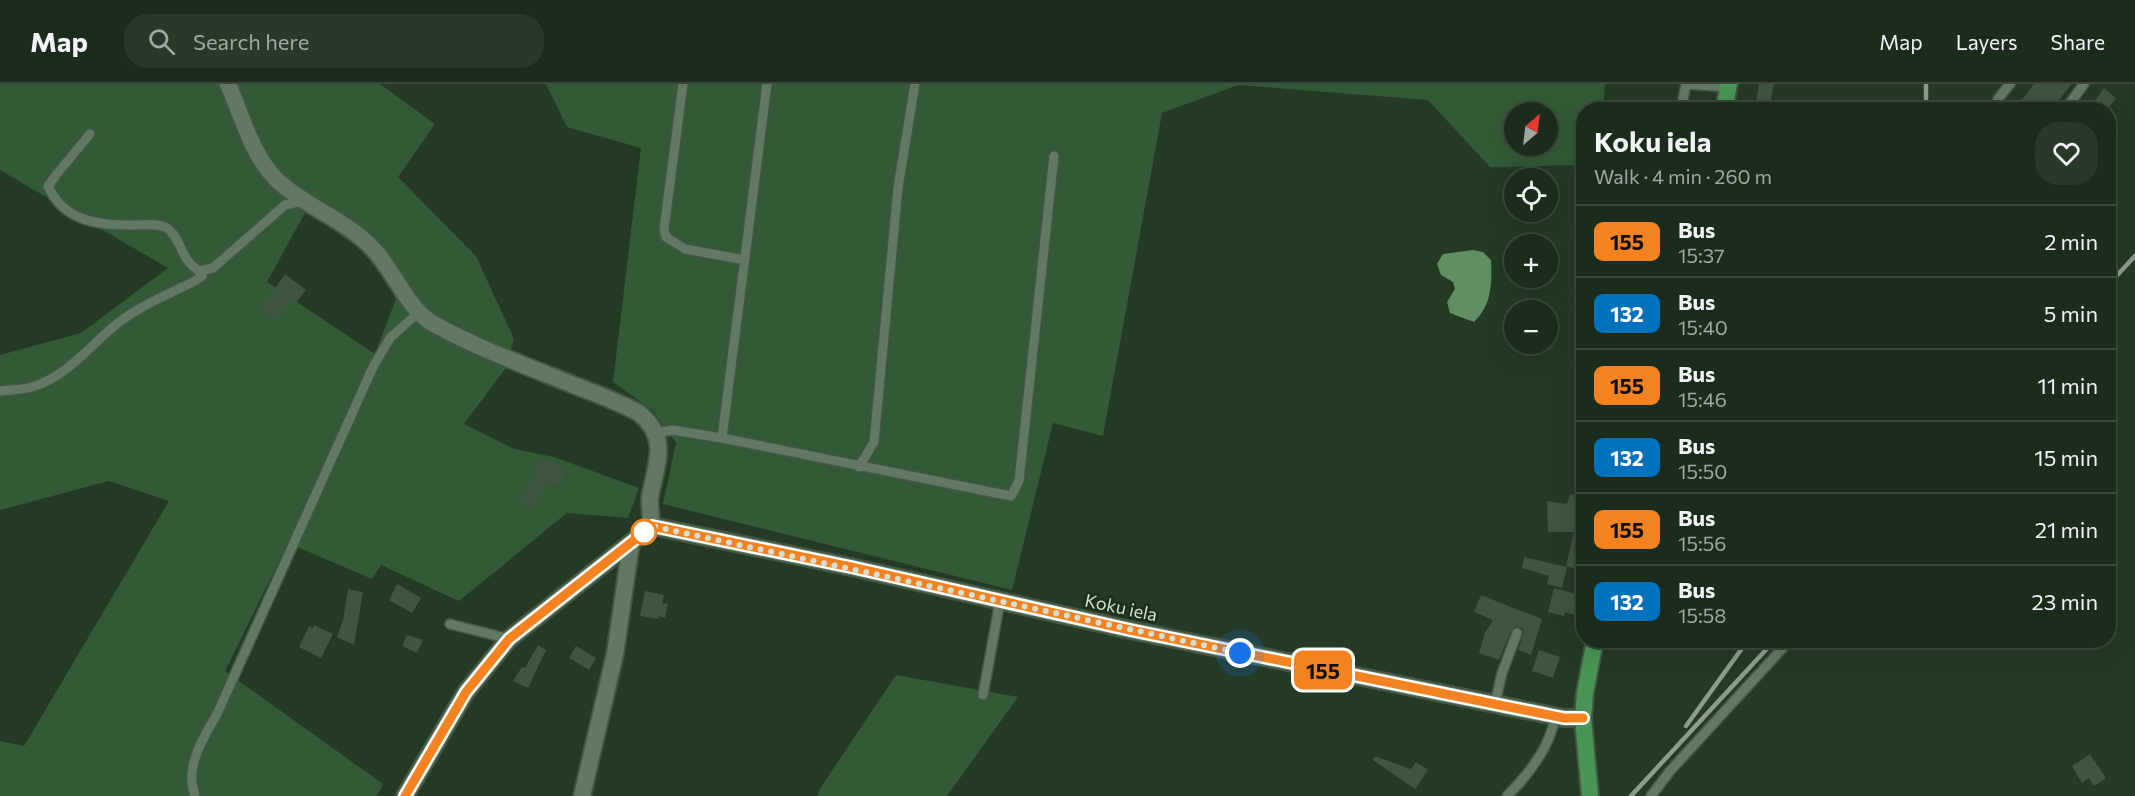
<!DOCTYPE html>
<html lang="en">
<head>
<meta charset="utf-8">
<style>
	body { margin:0; font-family:Commissioner,sans-serif; background:#283829; color:#f1f3f6; height:100vh; display:flex; flex-direction:column; font-size:22px; white-space:nowrap }
	* { box-sizing:border-box; margin:0 }
	p { font-size:20px; color:#a0a7a3 }
	.icon { flex:none; width:33px; height:33px; fill:none; stroke:currentColor; stroke-width:2; stroke-linecap:round; stroke-linejoin:round }
	.map { position:relative; flex:1; overflow:hidden }
	.side { position:absolute; left:1576px; top:18px; width:540px; height:546px; display:flex; flex-direction:column; background:#1b2c1c; border-radius:24px; box-shadow:0 6px 24px #0002,0 0 0 2px #39483b }
	.side>* { flex:none }
	.badge { padding:0 12px; border-radius:9px; font-size:21px; line-height:39px }
	.needle { width:39px; rotate:28deg }
	.fabs { position:absolute; left:1504px; top:18px; display:grid; gap:12px }
	.fabs a { display:grid; place-items:center; width:54px; height:54px; border-radius:50%; background:#1b2c1c; box-shadow:0 6px 24px #0002,0 0 0 2px #39483b; font-size:30px }
	.you { position:absolute; width:30px; height:30px; margin:-15px; border:4px solid #fff; border-radius:50%; background:#1a73e8; box-shadow:0 0 0 9px #1a73e833 }
	.map>.badge { position:absolute; translate:-50% -50%; box-shadow:0 0 0 3px #fff }
	.round { display:grid; place-items:center; flex:none; width:63px; height:63px; border-radius:24px; background:#283829 }
	.headline { display:flex; align-items:center; justify-content:space-between; height:102px; padding:0 18px }
	h1 { font-size:28px; font-weight:700; line-height:45px }
	ul { padding:0; list-style:none }
	li { display:flex; align-items:center; gap:18px; height:72px; padding:0 18px; border-top:2px solid #39483b }
	li div { flex:1 }
	li b { display:block; font-size:22px }
	li em { font-style:normal }
	li .badge { min-width:66px; font-weight:700; text-align:center }
	header { display:flex; align-items:center; gap:36px; box-sizing:border-box; height:84px; padding:0 30px; background:#1b2c1c; border-bottom:2px solid #39483b }
	header strong { font-size:28px }
	nav { display:flex; gap:33px; margin-inline-start:auto; font-size:21px }
	.search { width:420px; height:54px; background:#283829; display:flex; align-items:center; gap:15px; box-sizing:border-box; padding:0 21px; border-radius:24px; color:#a0a7a3; font-size:22px }
	.map>svg:first-child { display:block }
	.green { fill:#335a36; fill-rule:evenodd }
	.water { fill:#608f63 }
	.building { fill:#3e553f }
	.lines { fill:none; stroke-linecap:round; stroke-linejoin:round }
	.service-casing { stroke:#435644; stroke-width:12 }
	.minor-casing { stroke:#435644; stroke-width:20 }
	.tertiary-casing { stroke:#435644; stroke-width:20 }
	.primary-casing { stroke:#435644; stroke-width:20 }
	.service { stroke:#617962; stroke-width:9 }
	.minor { stroke:#617962; stroke-width:16 }
	.tertiary { stroke:#617962; stroke-width:16 }
	.primary { stroke:#499554; stroke-width:16 }
	.rail { stroke:#8b9c8c; stroke-width:4.5 }
	.line-casing { stroke:#fff; stroke-width:14 }
	.line { stroke:#f58220; stroke-width:9 }
	.walk { stroke:#d3e0d3; stroke-width:6; stroke-dasharray:0 10.8 }
	.stop-dot { fill:#fff; stroke:#f58220; stroke-width:3 }
	.labels { text-anchor:middle; stroke-width:5; stroke-linejoin:round; paint-order:stroke }
	.street-label { font-size:18px; fill:#d3e0d3; stroke:#1a301b }
</style>
</head>
<body>
<header>
<strong>Map</strong>
<div class="search"><svg class="icon" aria-label="search" viewBox="0 0 24 24"><circle cx="10" cy="10" r="6"/><path d="M15 15l6 6"/></svg>Search here</div>
<nav><a>Map</a><a>Layers</a><a>Share</a></nav>
</header>
<div class="map">
<svg width="2135" height="712" viewBox="0 0 2135 712">
	<rect width="100%" height="100%" fill="#243a25"/>
	<!-- green -->
	<g class="green">
		<path d="M0,0H380L435,40L398,93L476,172L514,255L505,285L464,340L514,365L554,373L639,404L628,434L567,429L459,517L381,481L372,495L288,459L225,587L383,700L377,712H0V657L24,662L169,417L109,397L0,426V271L81,249L168,184L0,86ZM306,127L366,169L397,212L375,270L267,198Z"/>
		<path d="M546,0H1605L1603,25L1584,26V81L1490,83L1428,16L1238,1L1162,29L1103,352L1053,339L1012,506L663,420L676,359L653,327L613,298L641,64L567,43ZM1515,28H1548V62H1515Z"/>
		<polygon points="896,591 1018,613 947,712 818,712 819,706"/>
	</g>
	<!-- water -->
	<path class="water" d="M1473,166L1483,168L1491,176C1492,199 1492,221 1474,238L1450,229L1447,218L1455,205L1453,198L1441,191L1437,180L1443,170Z"/>
	<!-- building -->
	<g class="building">
		<polygon points="1759,0 1774,0 1770,21 1756,17"/>
		<polygon points="2034,0 2071,0 2052,26 2014,26"/>
		<polygon points="2104,4 2116,14 2107,26 2088,26"/>
		<polygon points="285,190 306,206 295,220 291,217 276,236 261,224"/>
		<polygon points="539,373 567,385 560,402 548,399 534,425 520,418 538,386 534,384"/>
		<polygon points="1570,410 1584,414 1584,471 1580,486 1566,482 1574,448 1548,448 1547,417 1567,420"/>
		<polygon points="1524,473 1567,483 1562,504 1547,500 1549,492 1522,484"/>
		<polygon points="397,500 421,514 412,529 389,516"/>
		<polygon points="1554,504 1581,511 1575,531 1565,528 1564,532 1548,528"/>
		<polygon points="348,505 363,508 354,561 337,553 343,536"/>
		<polygon points="645,507 664,511 662,519 668,520 665,534 659,532 659,535 640,532"/>
		<polygon points="1481,511 1542,535 1531,571 1518,566 1524,548 1522,544 1516,542 1511,547 1499,576 1479,569 1485,549 1493,536 1474,528"/>
		<polygon points="314,541 333,550 321,574 299,563 309,542 313,544"/>
		<polygon points="407,551 423,556 417,569 402,562"/>
		<polygon points="538,561 546,566 528,604 513,597 522,583 525,584"/>
		<polygon points="576,562 596,574 589,586 569,574"/>
		<polygon points="1539,566 1560,573 1553,594 1532,587"/>
		<polygon points="2090,670 2106,694 2094,702 2089,694 2082,699 2072,682"/>
		<polygon points="1375,672 1411,685 1416,678 1428,686 1415,705 1373,676"/>
	</g>
	<g class="lines">
		<defs>
			<g id="service">
				<polyline points="683,0 664,145 666,153 685,165 745,176"/>
				<polyline points="1998,15 2010,0"/>
				<polyline points="1681,26 1686,0 1728,3"/>
				<polyline points="2065,26 2084,0"/>
				<path d="M90,50L56,91L48,102C64,138 101,142 135,141C144,141 158,139 167,144C182,154 180,177 200,187L213,184L285,121L298,118L303,115"/>
				<path d="M0,307C10,306 22,306 32,303C68,292 90,261 118,239C141,221 169,210 195,197L202,192V187"/>
				<polyline points="656,349 672,346 722,354 1011,412 1019,397 1054,72"/>
				<polyline points="722,354 767,0"/>
				<polyline points="859,383 874,358 898,104 915,0"/>
				<polyline points="450,540 509,555"/>
				<polyline points="983,611 1000,517"/>
				<polyline points="1495,620 1502,589 1517,549"/>
				<path d="M195,712C184,683 203,655 217,630L373,283L390,254L419,228"/>
				<path d="M1507,712C1528,691 1551,663 1555,632"/>
				<polyline points="1651,712 1670,687 1790,556"/>
			</g>
			<g id="minor">
				<path d="M228,0C242,32 252,72 278,97C307,124 347,136 374,166C394,187 408,226 434,240C479,265 529,283 576,302C597,310 619,318 639,329C670,354 656,380 650,413C649,422 651,432 652,442L509,555L466,608L405,712"/>
				<polyline points="582,712 615,570 631,460"/>
			</g>
			<polyline id="tertiary" points="652,442 851,483 1130,546 1564,634 1583,634"/>
			<g id="primary">
				<polyline points="1724,26 1729,0"/>
				<polyline points="1590,712 1583,634 1585,609 1595,556"/>
			</g>
		</defs>
		<!-- service casing -->
		<use href="#service" class="service-casing"/>
		<!-- minor casing -->
		<use href="#minor" class="minor-casing"/>
		<!-- tertiary casing -->
		<use href="#tertiary" class="tertiary-casing"/>
		<!-- primary casing -->
		<use href="#primary" class="primary-casing"/>
		<!-- service -->
		<use href="#service" class="service"/>
		<!-- minor -->
		<use href="#minor" class="minor"/>
		<!-- tertiary -->
		<use href="#tertiary" class="tertiary"/>
		<!-- primary -->
		<use href="#primary" class="primary"/>
		<!-- rail -->
		<g class="rail">
			<polyline points="1926,26 1926,0"/>
			<polyline points="2109,200 2135,172"/>
			<polyline points="1686,642 1748,556"/>
			<polyline points="1631,712 1775,556"/>
		</g>
	</g>
	<g class="lines">
		<defs>
			<polyline id="line" points="405,712 466,608 509,555 652,442 851,483 1130,546 1564,634 1583,634"/>
		</defs>
		<!-- line casing -->
		<use href="#line" class="line-casing"/>
		<!-- line -->
		<use href="#line" class="line"/>
		<!-- walk -->
		<polyline class="walk" points="644,448 641,451 652,442 1240,569"/>
	</g>
	<!-- markers -->
	<circle class="stop-dot" cx="644" cy="448" r="12"/>
	<g class="labels">
		<!-- street labels -->
		<g class="street-label">
			<text transform="translate(1121 524) rotate(12)" y="6">Koku iela</text>
		</g>
	</g>
</svg>
<div class="fabs">
<a><svg class="needle" viewBox="-14 -14 28 28"><path d="M0-13l5 13h-10z" fill="#e53935"/><path d="M0 13l5-13h-10z" fill="#a0a7a3"/></svg></a>
<a><svg class="icon" aria-label="locate" viewBox="0 0 24 24"><circle cx="12" cy="12" r="6"/><path d="M12 2v4M12 18v4M2 12h4M18 12h4"/></svg></a>
<a>+</a>
<a>−</a>
</div>
<div class="you" style="left:1240px;top:569px"></div>
<b class="badge" style="left:1323px;top:586px;background:#f58220;color:#111">155</b>
<section class="side">
<div class="headline"><div><h1>Koku iela</h1><p>Walk · 4 min · 260 m</p></div><a class="round"><svg class="icon" aria-label="heart" viewBox="0 0 24 24"><path d="M12 20l-8-8c-3-5 5-10 8-4 3-6 11-1 8 4z"/></svg></a></div>
<ul>
<li><span class="badge" style="background:#f58220;color:#111">155</span><div><b>Bus</b><p>15:37</p></div><em>2 min</em></li>
<li><span class="badge" style="background:#0072bc;color:#fff">132</span><div><b>Bus</b><p>15:40</p></div><em>5 min</em></li>
<li><span class="badge" style="background:#f58220;color:#111">155</span><div><b>Bus</b><p>15:46</p></div><em>11 min</em></li>
<li><span class="badge" style="background:#0072bc;color:#fff">132</span><div><b>Bus</b><p>15:50</p></div><em>15 min</em></li>
<li><span class="badge" style="background:#f58220;color:#111">155</span><div><b>Bus</b><p>15:56</p></div><em>21 min</em></li>
<li><span class="badge" style="background:#0072bc;color:#fff">132</span><div><b>Bus</b><p>15:58</p></div><em>23 min</em></li>
</ul>
</section>
</div>
</body>
</html>
